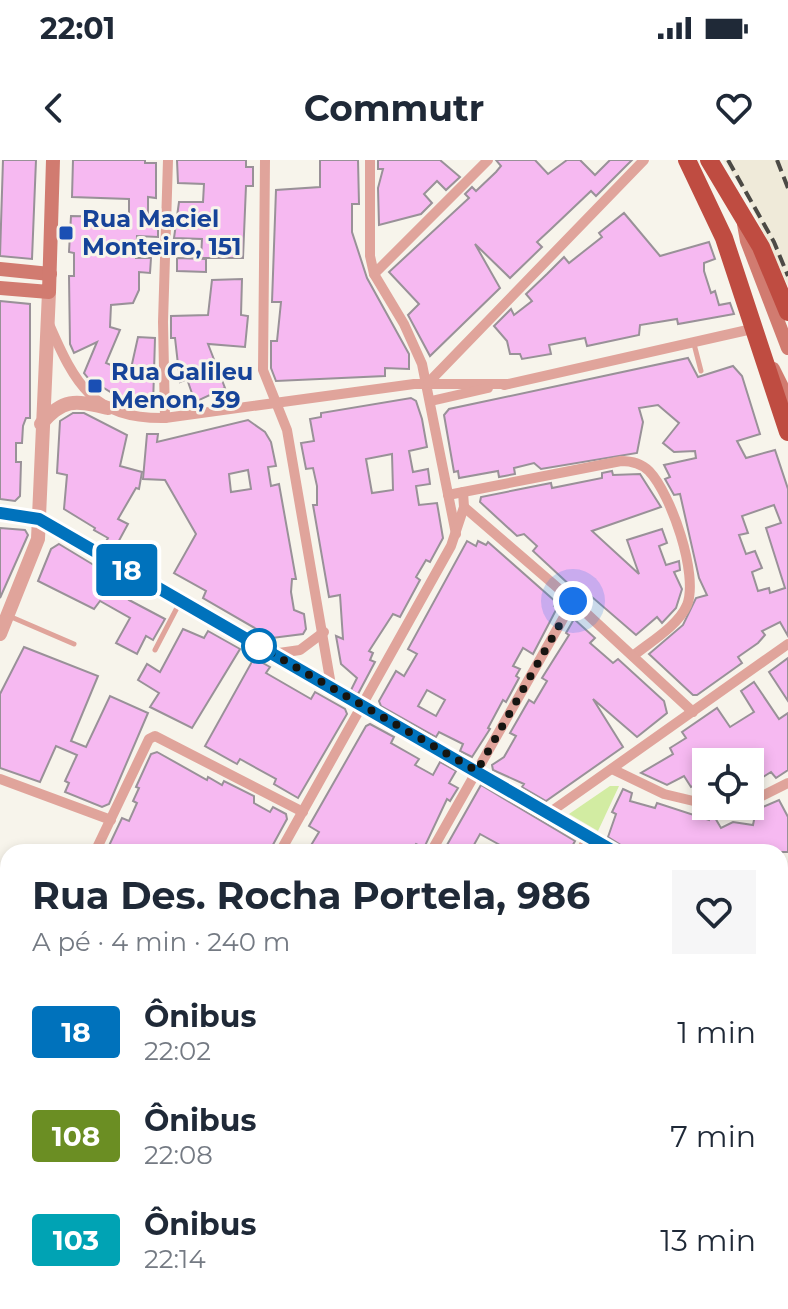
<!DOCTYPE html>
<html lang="pt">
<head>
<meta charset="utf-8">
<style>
	body { margin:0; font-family:Montserrat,sans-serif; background:#f6f6f7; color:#1f2937; height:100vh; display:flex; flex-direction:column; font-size:30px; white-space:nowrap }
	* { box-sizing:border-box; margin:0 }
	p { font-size:26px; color:#747a83 }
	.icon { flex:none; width:44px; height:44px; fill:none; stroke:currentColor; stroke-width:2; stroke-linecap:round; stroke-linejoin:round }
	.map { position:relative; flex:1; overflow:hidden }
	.sheet { position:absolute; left:0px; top:684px; width:788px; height:466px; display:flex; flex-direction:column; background:#fff; border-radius:24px 24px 0 0; box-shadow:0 4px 12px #0003 }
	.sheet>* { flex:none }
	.badge { padding:0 16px; border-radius:6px; font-size:28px; line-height:52px }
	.tools { position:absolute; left:692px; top:588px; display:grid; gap:16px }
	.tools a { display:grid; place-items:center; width:72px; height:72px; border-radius:0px; background:#fff; box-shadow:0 4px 12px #0003; font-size:40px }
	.you { position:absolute; width:40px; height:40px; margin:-20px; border:6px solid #fff; border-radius:50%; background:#1a73e8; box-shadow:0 0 0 12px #1a73e833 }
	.map>.badge { position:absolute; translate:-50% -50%; box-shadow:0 0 0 4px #fff }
	.round { display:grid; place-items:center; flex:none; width:84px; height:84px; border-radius:0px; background:#f6f6f7 }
	.headline { display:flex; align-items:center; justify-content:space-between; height:136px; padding:0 32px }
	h1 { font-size:38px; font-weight:700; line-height:60px }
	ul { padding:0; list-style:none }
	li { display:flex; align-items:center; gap:24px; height:104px; padding:0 32px }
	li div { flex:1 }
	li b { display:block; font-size:30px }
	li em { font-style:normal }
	li .badge { min-width:88px; font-weight:700; text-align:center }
	.status { display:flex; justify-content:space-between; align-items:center; height:56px; padding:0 40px; background:#fff; direction:ltr }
	.status svg { height:22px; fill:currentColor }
	header { display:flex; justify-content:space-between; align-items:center; height:104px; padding:0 32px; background:#fff; font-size:36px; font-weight:700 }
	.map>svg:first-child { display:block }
	.built { fill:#efead9 }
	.green { fill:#d2eca2 }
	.building { fill:#f6b9f1; stroke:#999198; stroke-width:2; fill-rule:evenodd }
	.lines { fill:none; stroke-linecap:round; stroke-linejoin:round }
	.service { stroke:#e0a49b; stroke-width:5 }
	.minor { stroke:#e0a49b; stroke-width:10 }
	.tertiary { stroke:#e0a49b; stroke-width:14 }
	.secondary { stroke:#d17b70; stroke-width:14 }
	.trunk { stroke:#bf4c41; stroke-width:18 }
	.rail { stroke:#4c4a45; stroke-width:4; stroke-dasharray:12 6; stroke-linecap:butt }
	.line-casing { stroke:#fff; stroke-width:18 }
	.line { stroke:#0072bc; stroke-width:12 }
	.walk { stroke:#161511; stroke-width:8; stroke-dasharray:0 14.4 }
	.transit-dot { fill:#1a4fb4; stroke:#f7f4eb; stroke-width:3 }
	.stop-dot { fill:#fff; stroke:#0072bc; stroke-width:4 }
	.labels { text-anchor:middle; stroke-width:6; stroke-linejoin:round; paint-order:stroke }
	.transit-label { font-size:24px; font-weight:bold; fill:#164399; stroke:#f7f4eb; text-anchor:start }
</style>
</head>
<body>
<div class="status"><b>22:01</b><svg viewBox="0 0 49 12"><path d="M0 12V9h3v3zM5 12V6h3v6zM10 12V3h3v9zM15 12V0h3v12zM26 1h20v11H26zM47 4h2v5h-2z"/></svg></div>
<header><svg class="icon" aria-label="back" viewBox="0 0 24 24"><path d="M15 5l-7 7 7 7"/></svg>Commutr<svg class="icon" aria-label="heart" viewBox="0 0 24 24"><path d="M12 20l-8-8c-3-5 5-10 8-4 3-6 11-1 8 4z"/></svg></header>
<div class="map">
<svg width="788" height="1149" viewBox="0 0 788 1149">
	<rect width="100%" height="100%" fill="#f7f4eb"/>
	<!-- built -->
	<g class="built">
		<polygon points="723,0 788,0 788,126 746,35"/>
		<polygon points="8,882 8,1142 30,1142 27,1149 0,1149 0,897"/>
	</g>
	<!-- green -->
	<polygon class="green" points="610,626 619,626 598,671 569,654"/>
	<!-- building -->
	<g class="building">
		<polygon points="3,0 36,0 32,99 0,96"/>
		<polygon points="73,0 145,0 145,3 156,3 156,38 148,37 148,58 158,59 158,77 137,76 136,98 151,98 150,113 139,112 139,130 133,143 111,145 110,167 120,170 106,203 130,213 138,177 155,178 153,246 139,243 139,239 120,238 88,218 84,213 97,182 74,193 70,184 69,116 74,116 74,93 69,92 71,56 129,57 129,39 72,37"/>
		<polygon points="177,0 246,0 246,7 253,7 253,26 246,26 243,98 201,98 202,79 174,78 179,42 203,42 204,24 178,23"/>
		<polygon points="320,0 358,0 359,44 352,44 352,72 367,118 409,194 409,209 385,208 385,216 276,221 271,208 271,181 277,181 281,142 272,142 276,30 320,27"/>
		<polygon points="378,0 440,0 460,17 446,30 437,21 424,34 432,43 421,54 379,65 378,28 383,9 378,9"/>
		<polygon points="496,0 535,0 548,14 567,0 580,0 595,15 610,0 632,0 596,36 591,31 551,69 537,82 542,87 510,118 475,84 500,128 430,196 408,155 419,144 389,112 469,38 465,34 472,27 476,31 496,12 501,6"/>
		<polygon points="624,53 660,96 709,82 715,99 704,103 704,111 711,133 715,131 719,145 730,143 734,154 678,164 677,159 640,165 639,175 587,186 585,178 559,183 549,185 551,194 522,199 520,194 510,194 507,181 494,166 511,149 514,155 532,141 526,134 547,114 564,97 569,103 583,92 602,77 599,73"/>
		<polygon points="177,98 206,99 206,112 177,111"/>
		<polygon points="242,119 241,155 248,156 245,187 208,184 225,228 195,242 187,219 180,222 175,178 171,178 171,156 208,155 212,120"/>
		<polygon points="0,141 30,144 30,258 26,258 23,266 22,283 16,283 16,302 21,302 20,336 15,341 0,339"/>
		<path d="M688,198L698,217L733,206L742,216L760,274L737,281L746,298L775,290L788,329V476L780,462L762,471L765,475L758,483L738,497L742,503L697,535H693L649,494L683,465L696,438L707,435L699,418L680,334L674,335L665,319L670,317L664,305L696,298L695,291L674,292L663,283L679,263L658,245L639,248L643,262L637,293L541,309L534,303L514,308L515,314L499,317L498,311L459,318L458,311L454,312L444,255L449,249ZM774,345L781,363L766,368L785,428L770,433L769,428L758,431L752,412L762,408L755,391L746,394L739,375L748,373L742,356Z"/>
		<path d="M411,238L416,241L422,259L427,287L409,291L413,312L428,309L430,324L416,326L419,345L437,343L443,378L430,402L426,400L416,417L420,420L400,457L393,454L369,491L373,493L370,500L375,502L358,534L351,530L357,518L341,504L336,476L343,479L340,435L329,437L313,345H317V326L313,308L306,309L301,283L314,281L310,259L321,257V253ZM392,294L393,330L372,333L366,299Z"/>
		<polygon points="73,253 84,253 127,275 120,306 142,312 139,329 136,328 118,359 128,364 115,388 105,383 108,378 94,370 95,368 64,349 67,315 57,313 60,261"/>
		<path d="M248,260L265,272L271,282L276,306L268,307L271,326L279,324L296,419H292L291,432L294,450L304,454L306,469L303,474L272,478L203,438L206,431L174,413L196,374L165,320L143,319L147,274H158L157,282ZM248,310L251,329L231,332L229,314Z"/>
		<polygon points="612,311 613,315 640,314 661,347 592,371 639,414 627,380 662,369 667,383 659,386 666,405 679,401 680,410 674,412 682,429 676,448 662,463 657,457 636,475 577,424 573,428 533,391 537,386 524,374 517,376 480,342 481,337 551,323 552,328 602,318 602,313"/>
		<polygon points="0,368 25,370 28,375 0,438"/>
		<path d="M467,381L476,386L478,381L486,385L488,382L556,442L554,446L557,448L533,494L523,488L513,506L520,509L516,516L519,518L506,542L503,540L488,568L490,569L472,597L460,591L463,584L439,572L436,577L381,546L379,541L396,511L404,516L417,494L408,489ZM427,530L445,540L436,556L418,546Z"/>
		<polygon points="59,384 135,430 129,440 165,459 153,480 146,476 137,494 116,483 130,458 100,441 94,449 38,421 51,389"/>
		<polygon points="574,459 595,478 590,483 613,503 618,499 664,541 667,553 637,577 593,539 623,587 546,641 522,627 524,624 493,610 492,605 504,597 516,576 510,573 529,540 534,543 547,521 542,518 569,475 566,473"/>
		<polygon points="183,469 204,478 208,471 240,489 192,568 150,547 159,533 138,520 147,504 160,512"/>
		<polygon points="24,487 98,516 71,581 86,587 110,536 148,553 109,644 102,647 65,632 69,623 65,621 77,595 56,586 40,622 0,608 0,534"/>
		<polygon points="254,498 270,507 266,513 311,539 315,532 345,549 347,554 298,638 274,624 276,619 240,599 237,604 205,586"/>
		<polygon points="788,498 788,541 769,512"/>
		<polygon points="754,522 779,559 788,553 788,610 776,618 771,612 750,625 750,602 706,602 706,634 698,623 691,627 684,616 667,625 641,613 673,594 670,588 686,578 682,572 717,548 730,567 754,552 741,531"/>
		<polygon points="370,564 394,577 391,583 419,599 415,605 433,615 440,602 456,611 449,623 458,628 450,641 447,639 424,688 416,684 411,692 307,692 319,672 309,666 366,566"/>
		<polygon points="157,592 207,620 208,617 222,625 224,621 254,636 254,643 270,652 273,647 286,654 287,659 269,692 207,692 200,688 198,692 106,692 122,658 129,661 137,643 133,641 139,628 136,627 151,594"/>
		<polygon points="481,625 575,681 569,692 506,692 507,689 480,674 470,692 443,692"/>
		<polygon points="623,629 632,633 630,641 655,648 657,643 709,660 711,651 721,668 733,662 753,665 756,650 779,640 788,657 788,692 632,692 608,677 616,654 612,652"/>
	</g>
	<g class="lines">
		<!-- service -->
		<g class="service">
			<polyline points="694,184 701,211"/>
			<polyline points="9,456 74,484"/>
			<polyline points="155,490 180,442"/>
		</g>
		<!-- minor -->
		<g class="minor">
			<polyline points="265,0 263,210 287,270 332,531"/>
			<polyline points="370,0 370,96 374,114 404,164 422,204 456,374"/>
			<polyline points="374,114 488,0"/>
			<path d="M49,164C75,224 93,259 165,258L414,224H508"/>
			<polyline points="428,223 644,0"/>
			<polyline points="504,225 752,169"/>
			<polyline points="431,241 488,228"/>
			<polyline points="165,258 163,162 168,0"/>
			<path d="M448,335L621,301C632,301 641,303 649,311C671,334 699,415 687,445C678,466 650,482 633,496"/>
			<polyline points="464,347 573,441 693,552"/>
			<polyline points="0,353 39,359 615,692"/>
			<polyline points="272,494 300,490 324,472"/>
			<polyline points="612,609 664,634 706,644"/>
			<polyline points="0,619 111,660"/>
			<polyline points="750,642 788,623"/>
			<polyline points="549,653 788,484"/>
			<polyline points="95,692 149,579 155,576 303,652"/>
			<polyline points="280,692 451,386 464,347 463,332"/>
			<polyline points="431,692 573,441"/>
			<polyline points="580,692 589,676"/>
			<polyline points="780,812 788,795"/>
			<polyline points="780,861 788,871"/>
			<polyline points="0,895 8,879"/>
			<polyline points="780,1056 788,1068"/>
			<polyline points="314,1142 332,1149"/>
			<polyline points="27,1149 31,1142"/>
			<polyline points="177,1149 180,1142"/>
			<polyline points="341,1149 344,1142"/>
			<polyline points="553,1149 554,1142"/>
			<polyline points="630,1149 632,1142"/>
		</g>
		<!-- tertiary -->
		<g class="tertiary">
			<path d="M41,264C64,237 76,241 108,248"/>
			<polyline points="0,474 38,379 49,132"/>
		</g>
		<!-- secondary -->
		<g class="secondary">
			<polyline points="744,64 747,81 788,188"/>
			<polyline points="0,109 50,114"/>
			<polyline points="0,128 49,132 53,0"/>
			<polyline points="773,209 788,239"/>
		</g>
		<!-- trunk -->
		<g class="trunk">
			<polyline points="687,0 724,78 788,272"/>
			<polyline points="709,0 761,87 788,152"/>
		</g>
		<!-- rail -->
		<g class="rail">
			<polyline points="728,0 774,82 788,116"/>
			<polyline points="777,0 788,28"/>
		</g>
	</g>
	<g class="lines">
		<defs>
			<polyline id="line" points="0,353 39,359 615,692"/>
		</defs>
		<!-- line casing -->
		<use href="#line" class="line-casing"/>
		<!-- line -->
		<use href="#line" class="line"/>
		<!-- walk -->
		<polyline class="walk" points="259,486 477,611 573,441"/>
	</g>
	<!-- markers -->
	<g class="transit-dot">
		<rect x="58" y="65" width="16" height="16" rx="4"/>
		<rect x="87" y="218" width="16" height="16" rx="4"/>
	</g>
	<circle class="stop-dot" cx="259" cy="486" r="16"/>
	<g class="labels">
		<!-- transit labels -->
		<g class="transit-label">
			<text x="82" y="67">Rua Maciel<tspan x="82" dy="28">Monteiro, 151</tspan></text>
			<text x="111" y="220">Rua Galileu<tspan x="111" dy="28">Menon, 39</tspan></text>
		</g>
	</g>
</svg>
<div class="tools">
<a><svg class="icon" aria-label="locate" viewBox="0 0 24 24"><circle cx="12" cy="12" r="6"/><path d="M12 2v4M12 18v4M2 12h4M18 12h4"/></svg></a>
</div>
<div class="you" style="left:573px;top:441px"></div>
<b class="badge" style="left:127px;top:410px;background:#0072bc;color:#fff">18</b>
<section class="sheet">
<div class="headline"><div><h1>Rua Des. Rocha Portela, 986</h1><p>A pé · 4 min · 240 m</p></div><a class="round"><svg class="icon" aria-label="heart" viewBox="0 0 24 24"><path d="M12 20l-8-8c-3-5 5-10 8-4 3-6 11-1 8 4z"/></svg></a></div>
<ul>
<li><span class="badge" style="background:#0072bc;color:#fff">18</span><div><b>Ônibus</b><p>22:02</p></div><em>1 min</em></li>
<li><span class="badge" style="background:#6b8e23;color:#fff">108</span><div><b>Ônibus</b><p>22:08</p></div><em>7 min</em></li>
<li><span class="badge" style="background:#00a3b4;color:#fff">103</span><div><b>Ônibus</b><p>22:14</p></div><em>13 min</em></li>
</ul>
</section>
</div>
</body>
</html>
